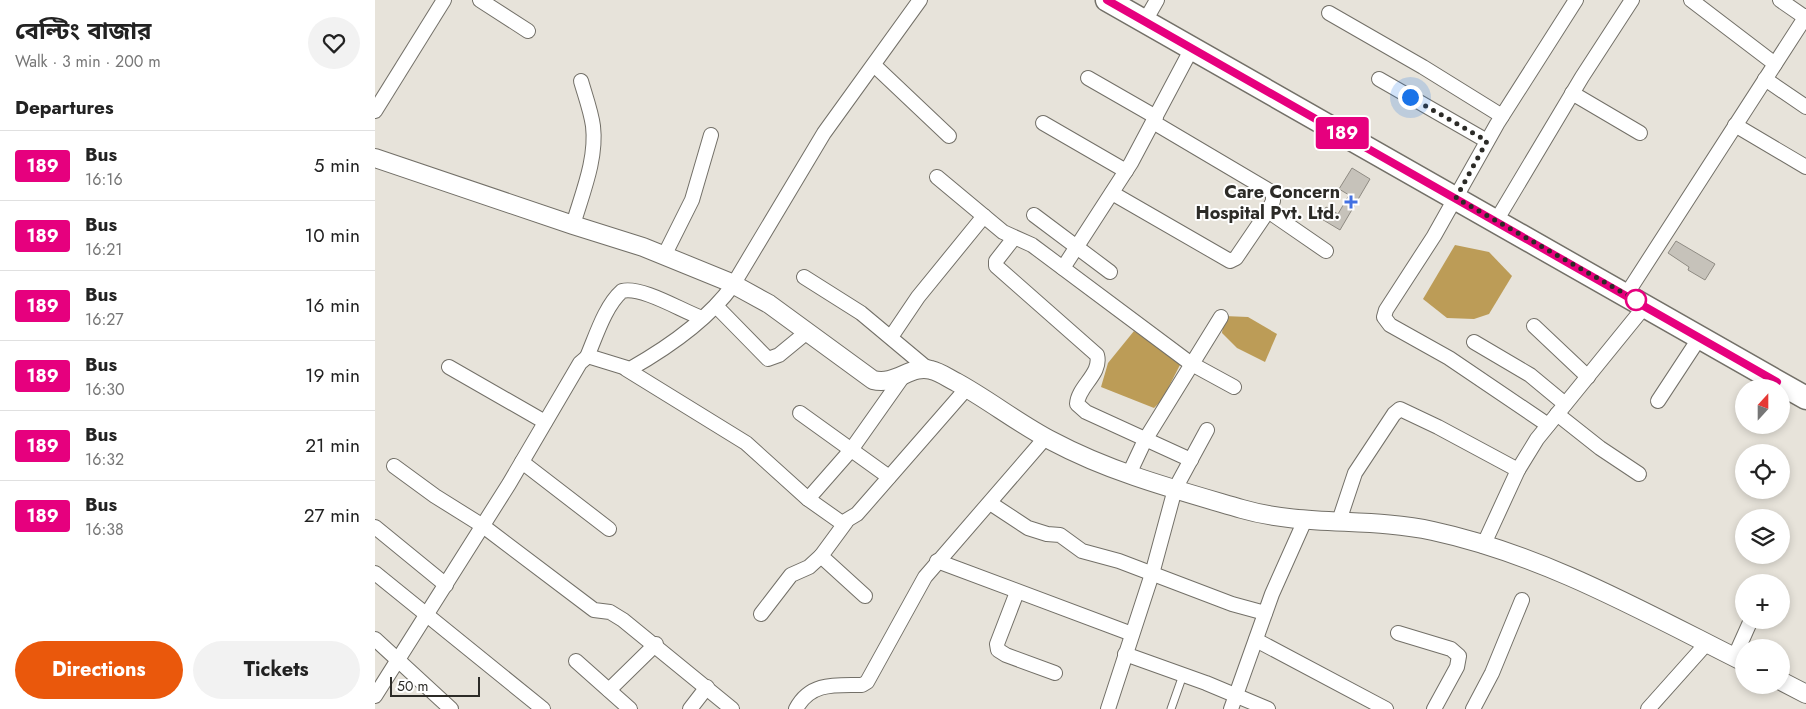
<!DOCTYPE html>
<html lang="en">
<head>
<meta charset="utf-8">
<style>
	body { margin:0; font-family:Jost,"Noto Sans Bengali",sans-serif; background:#f2f2f2; color:#222; height:100vh; display:flex; flex-direction:column; font-size:19px; white-space:nowrap }
	* { box-sizing:border-box; margin:0 }
	p { font-size:16px; color:#767676 }
	.icon { flex:none; width:28px; height:28px; fill:none; stroke:currentColor; stroke-width:2; stroke-linecap:round; stroke-linejoin:round }
	.map { position:relative; flex:1; overflow:hidden }
	.sheet { display:flex; flex-direction:column; background:#fff; width:375px }
	.sheet>* { flex:none }
	.badge { padding:0 10px; border-radius:4px; font-size:18px; line-height:32px }
	.needle { width:32px; rotate:21deg }
	.tools { position:absolute; left:1360px; top:379px; display:grid; gap:10px }
	.tools a { display:grid; place-items:center; width:55px; height:55px; border-radius:50%; background:#fff; box-shadow:0 2px 8px #0003; font-size:25px }
	.scale { position:absolute; left:15px; bottom:12px; width:90px; box-sizing:border-box; padding-left:5px; border:2px solid #2c2b27; border-top:0; font-size:14px; line-height:18px; white-space:nowrap; color:#2c2b27; -webkit-text-stroke:4px #fff; paint-order:stroke }
	.you { position:absolute; width:25px; height:25px; margin:-12px; border:4px solid #fff; border-radius:50%; background:#1a73e8; box-shadow:0 0 0 8px #1a73e833 }
	.map>.badge { position:absolute; translate:-50% -50%; box-shadow:0 0 0 2px #fff }
	h2 { padding:0 15px; font-size:19px; line-height:45px }
	.round { display:grid; place-items:center; flex:none; width:52px; height:52px; border-radius:26px; background:#f2f2f2 }
	.head { display:flex; align-items:center; justify-content:space-between; height:85px; padding:0 15px }
	h1 { font-size:24px; font-weight:700; line-height:38px }
	.cta { display:flex; gap:10px; margin-top:auto; padding:10px 15px }
	.cta a { flex:1; height:58px; border-radius:30px; background:#ea580c; color:#fff; font-size:20px; font-weight:700; line-height:58px; text-align:center }
	.cta a+a { background:#f2f2f2; color:#222 }
	ul { padding:0; list-style:none }
	li { display:flex; align-items:center; gap:15px; height:70px; padding:0 15px; border-top:1px solid #e0e0e0 }
	li div { flex:1 }
	li b { display:block; font-size:19px }
	li em { font-style:normal }
	li .badge { min-width:55px; font-weight:700; text-align:center }
	main { display:flex; flex:1; min-height:0 }
	.map>svg:first-child { display:block }
	.water { fill:#bc9c57 }
	.building { fill:#c6c2ba; stroke:#8f8b83 }
	.lines { fill:none; stroke-linecap:round; stroke-linejoin:round }
	.service-casing { stroke:#737068; stroke-width:9 }
	.minor-casing { stroke:#737068; stroke-width:16 }
	.tertiary-casing { stroke:#737068; stroke-width:20 }
	.primary-casing { stroke:#737068; stroke-width:25 }
	.service { stroke:#fff; stroke-width:7 }
	.minor { stroke:#fff; stroke-width:14 }
	.tertiary { stroke:#fff; stroke-width:18 }
	.primary { stroke:#fff; stroke-width:22 }
	.line-casing { stroke:#fff; stroke-width:11 }
	.line { stroke:#e6007e; stroke-width:8 }
	.walk { stroke:#2c2b27; stroke-width:5; stroke-dasharray:0 9 }
	.poi-dot { fill:#4371e2; stroke:#fff; stroke-width:2 }
	.stop-dot { fill:#fff; stroke:#e6007e; stroke-width:2.5 }
	.labels { text-anchor:middle; stroke-width:4; stroke-linejoin:round; paint-order:stroke }
	.poi-label { font-size:18px; font-weight:bold; fill:#2c2b27; stroke:#fff; text-anchor:end }
</style>
</head>
<body>
<main>
<section class="sheet">
<div class="head"><div><h1>বেল্টিং বাজার</h1><p>Walk · 3 min · 200 m</p></div><a class="round"><svg class="icon" aria-label="heart" viewBox="0 0 24 24"><path d="M12 20l-8-8c-3-5 5-10 8-4 3-6 11-1 8 4z"/></svg></a></div>
<h2>Departures</h2>
<ul>
<li><span class="badge" style="background:#e6007e;color:#fff">189</span><div><b>Bus</b><p>16:16</p></div><em>5 min</em></li>
<li><span class="badge" style="background:#e6007e;color:#fff">189</span><div><b>Bus</b><p>16:21</p></div><em>10 min</em></li>
<li><span class="badge" style="background:#e6007e;color:#fff">189</span><div><b>Bus</b><p>16:27</p></div><em>16 min</em></li>
<li><span class="badge" style="background:#e6007e;color:#fff">189</span><div><b>Bus</b><p>16:30</p></div><em>19 min</em></li>
<li><span class="badge" style="background:#e6007e;color:#fff">189</span><div><b>Bus</b><p>16:32</p></div><em>21 min</em></li>
<li><span class="badge" style="background:#e6007e;color:#fff">189</span><div><b>Bus</b><p>16:38</p></div><em>27 min</em></li>
</ul>
<div class="cta"><a>Directions</a><a>Tickets</a></div>
</section>
<div class="map">
<svg width="1431" height="709" viewBox="0 0 1431 709">
	<rect width="100%" height="100%" fill="#e7e3da"/>
	<!-- water -->
	<g class="water">
		<polygon points="1080,245 1114,252 1137,276 1114,314 1099,319 1072,318 1048,299"/>
		<polygon points="849,316 873,317 902,334 890,362 862,348 847,333"/>
		<polygon points="759,331 806,363 787,400 779,408 726,387 733,363"/>
	</g>
	<!-- building -->
	<g class="building">
		<polygon points="977,168 995,179 965,230 945,218 951,207 963,214 974,195 964,189"/>
		<polygon points="1301,241 1340,264 1330,280 1313,270 1314,267 1293,253"/>
	</g>
	<g class="lines">
		<defs>
			<polyline id="service" points="796,709 808,675"/>
			<g id="minor">
				<polyline points="105,0 153,31"/>
				<polyline points="1316,0 1400,64"/>
				<polyline points="1405,0 1431,18"/>
				<polyline points="954,13 1048,67 1127,116"/>
				<polyline points="770,21 782,0"/>
				<polyline points="500,66 574,136"/>
				<polyline points="713,78 781,117"/>
				<polyline points="1004,79 1112,141"/>
				<polyline points="1390,79 1431,107"/>
				<polyline points="1197,93 1265,133"/>
				<polyline points="0,111 69,0"/>
				<polyline points="778,122 898,193 898,201 893,211"/>
				<polyline points="668,123 751,171"/>
				<polyline points="1360,125 1431,167"/>
				<polyline points="562,177 628,232 657,245 815,363 859,387"/>
				<polyline points="737,193 855,261 861,258 893,211 951,251"/>
				<polyline points="659,215 735,272"/>
				<polyline points="1121,221 1207,77 1257,0"/>
				<path d="M198,225C207,194 222,159 218,126C216,111 210,95 206,81"/>
				<path d="M639,238L621,261V266L722,355C727,374 703,386 702,404L711,412L816,460"/>
				<polyline points="290,254 317,200 336,135"/>
				<polyline points="688,268 756,163 817,48"/>
				<polyline points="429,277 486,313 553,369"/>
				<polyline points="1251,295 1431,16"/>
				<polyline points="341,306 393,359 404,355 432,332"/>
				<polyline points="1159,326 1213,377"/>
				<polyline points="516,337 543,297 609,216"/>
				<polyline points="1099,342 1155,375 1190,404"/>
				<path d="M212,357C221,336 230,306 247,291C267,286 307,311 327,318"/>
				<polyline points="74,367 170,422"/>
				<polyline points="251,369 371,443 433,499 467,523 482,514 592,388"/>
				<polyline points="1283,401 1325,337"/>
				<polyline points="425,413 514,477"/>
				<polyline points="1182,414 1225,448 1264,474"/>
				<polyline points="1173,425 1074,358 1015,325 1009,317 1011,310 1059,236 1122,124 1201,0"/>
				<polyline points="147,462 234,529"/>
				<polyline points="19,466 60,496 108,526 219,610 235,612 248,620 357,709"/>
				<polyline points="754,474 770,440 846,317"/>
				<polyline points="433,499 476,450 529,375"/>
				<polyline points="615,503 653,528 672,534 685,535 707,551 744,561 857,604 890,613"/>
				<polyline points="964,521 980,473 1019,414 1025,409 1063,427 1143,470"/>
				<polyline points="471,522 446,556 490,596"/>
				<polyline points="0,527 71,585"/>
				<polyline points="1108,546 1143,470 1162,439 1270,306"/>
				<polyline points="562,561 757,634"/>
				<polyline points="0,573 168,709"/>
				<polyline points="642,592 622,644 623,650 631,655 680,673"/>
				<polyline points="386,614 416,575 434,567 446,556"/>
				<polyline points="1023,633 1076,649 1084,656 1082,667 1059,709"/>
				<polyline points="0,639 76,709"/>
				<polyline points="881,640 1011,709"/>
				<polyline points="750,654 831,683 893,709"/>
				<polyline points="1359,658 1376,620"/>
				<polyline points="201,661 255,709"/>
				<polyline points="234,690 281,644"/>
				<path d="M0,696L134,484L205,363L212,357H216L255,369C292,348 333,320 358,285L449,133L545,0"/>
				<polyline points="315,709 332,687"/>
				<path d="M421,709C435,682 460,685 487,685L492,682L550,577L671,437"/>
				<polyline points="733,709 777,574 800,489 832,430"/>
				<polyline points="856,709 897,594 930,520"/>
				<polyline points="1098,709 1117,673 1147,600"/>
				<polyline points="1273,709 1331,644"/>
			</g>
			<g id="tertiary">
				<path d="M0,158L198,225L268,247L354,282L394,304L498,380C521,386 536,364 556,370C565,372 573,378 581,382C614,400 644,424 677,441C737,473 802,490 867,509C929,527 995,517 1058,531C1169,555 1269,612 1369,662"/>
				<polyline points="1406,681 1431,694"/>
			</g>
			<polyline id="primary" points="732,0 1431,398"/>
		</defs>
		<!-- service casing -->
		<use href="#service" class="service-casing"/>
		<!-- minor casing -->
		<use href="#minor" class="minor-casing"/>
		<!-- tertiary casing -->
		<use href="#tertiary" class="tertiary-casing"/>
		<!-- primary casing -->
		<use href="#primary" class="primary-casing"/>
		<!-- service -->
		<use href="#service" class="service"/>
		<!-- minor -->
		<use href="#minor" class="minor"/>
		<!-- tertiary -->
		<use href="#tertiary" class="tertiary"/>
		<!-- primary -->
		<use href="#primary" class="primary"/>
	</g>
	<g class="lines">
		<defs>
			<polyline id="line" points="732,0 1402,382"/>
		</defs>
		<!-- line casing -->
		<use href="#line" class="line-casing"/>
		<!-- line -->
		<use href="#line" class="line"/>
		<!-- walk -->
		<polyline class="walk" points="1035,97 1112,141 1081,198 1261,300"/>
	</g>
	<!-- markers -->
	<path class="poi-dot" d="M973.5 194.5h5v5h5v5h-5v5h-5v-5h-5v-5h5z"/>
	<circle class="stop-dot" cx="1261" cy="300" r="10"/>
	<g class="labels">
		<!-- poi labels -->
		<g class="poi-label">
			<text x="965" y="198">Care Concern<tspan x="965" dy="21">Hospital Pvt. Ltd.</tspan></text>
		</g>
	</g>
</svg>
<div class="tools">
<a><svg class="needle" viewBox="-14 -14 28 28"><path d="M0-13l5 13h-10z" fill="#e53935"/><path d="M0 13l5-13h-10z" fill="#767676"/></svg></a>
<a><svg class="icon" aria-label="locate" viewBox="0 0 24 24"><circle cx="12" cy="12" r="6"/><path d="M12 2v4M12 18v4M2 12h4M18 12h4"/></svg></a>
<a><svg class="icon" aria-label="layers" viewBox="0 0 24 24"><path d="M12 4l9 5-9 5-9-5zM3 14l9 5 9-5"/></svg></a>
<a>+</a>
<a>−</a>
</div>
<div class="scale">50 m</div>
<div class="you" style="left:1035px;top:97px"></div>
<b class="badge" style="left:967px;top:133px;background:#e6007e;color:#fff">189</b>
</div>
</main>
</body>
</html>
